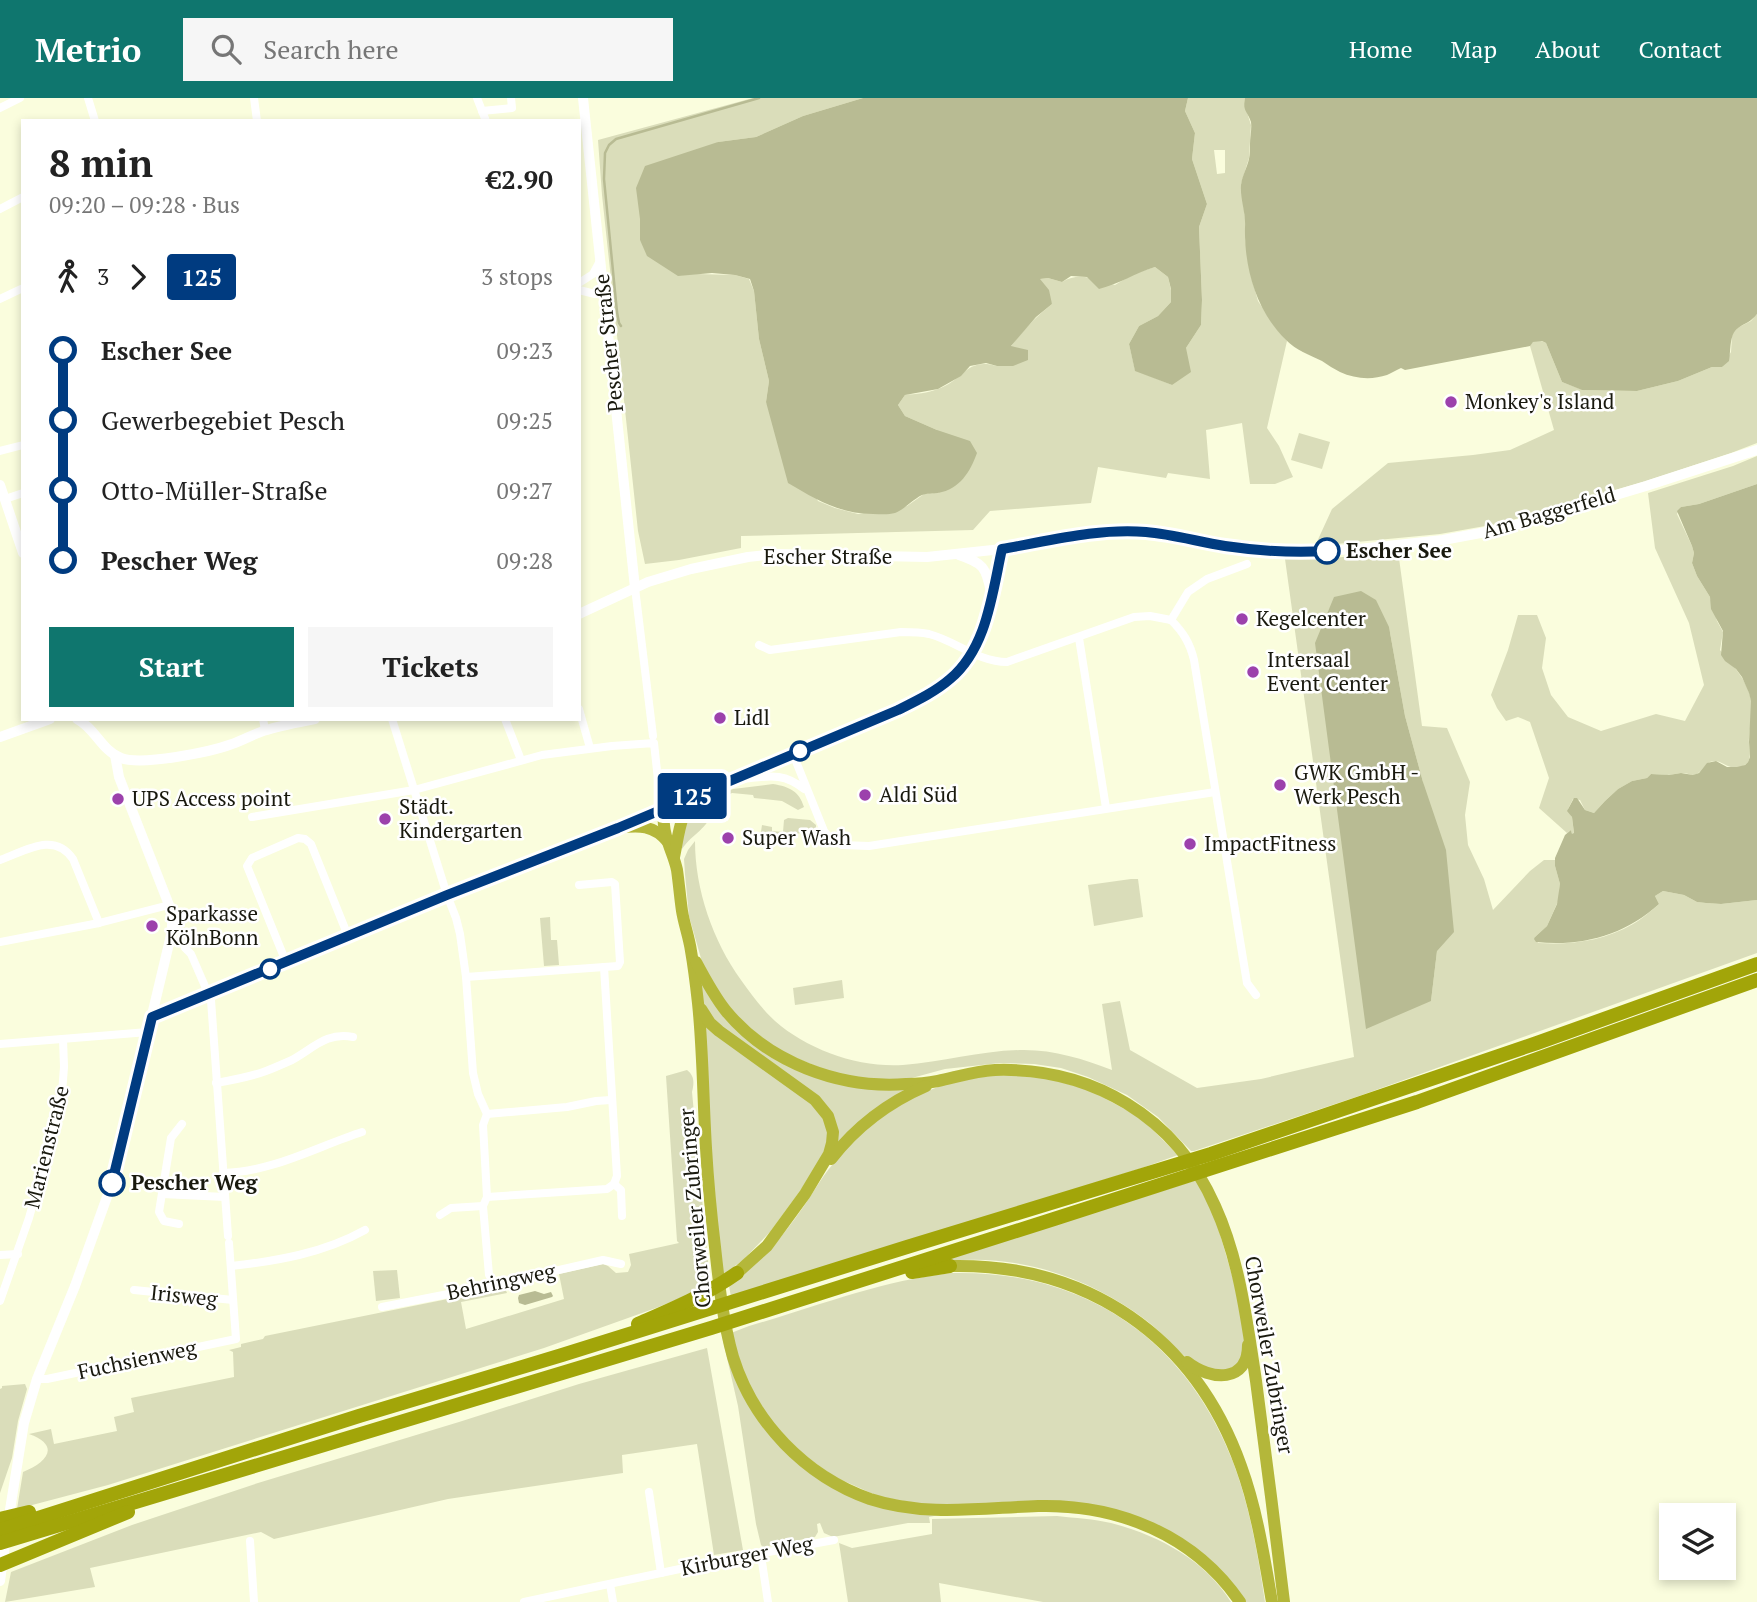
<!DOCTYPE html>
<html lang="en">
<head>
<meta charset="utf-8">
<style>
	body { margin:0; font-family:"PT Serif",serif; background:#f6f6f6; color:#222; height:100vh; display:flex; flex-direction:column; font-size:26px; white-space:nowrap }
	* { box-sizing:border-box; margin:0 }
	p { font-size:23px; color:#767676 }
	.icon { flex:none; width:38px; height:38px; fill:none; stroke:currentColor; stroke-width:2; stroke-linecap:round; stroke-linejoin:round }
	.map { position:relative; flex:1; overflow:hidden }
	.drawer { position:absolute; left:21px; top:21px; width:560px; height:602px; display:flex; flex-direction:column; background:#fff; border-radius:0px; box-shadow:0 4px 10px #0003 }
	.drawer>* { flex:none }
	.badge { padding:0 14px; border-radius:5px; font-size:24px; line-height:46px }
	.tools { position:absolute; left:1659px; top:1405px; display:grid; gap:14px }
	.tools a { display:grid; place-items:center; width:77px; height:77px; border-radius:0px; background:#fff; box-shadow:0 4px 10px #0003; font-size:35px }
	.map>.badge { position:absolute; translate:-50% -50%; box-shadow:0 0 0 4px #fff }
	.legs { display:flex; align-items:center; gap:10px; height:77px; padding:0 28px; font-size:23px }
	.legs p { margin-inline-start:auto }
	.headline { display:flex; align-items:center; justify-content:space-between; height:119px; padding:0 28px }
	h1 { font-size:38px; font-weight:700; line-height:52px }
	.primary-button { display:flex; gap:14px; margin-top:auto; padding:14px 28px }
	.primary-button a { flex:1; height:80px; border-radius:0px; background:#0f766e; color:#fff; font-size:28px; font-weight:700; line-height:80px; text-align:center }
	.primary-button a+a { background:#f6f6f6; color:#222 }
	ul { padding:0 28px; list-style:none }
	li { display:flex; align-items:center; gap:24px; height:70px; font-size:26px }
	li i { display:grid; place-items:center; width:10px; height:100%; margin:0 9px; background:currentColor }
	li i::after { content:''; width:18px; height:18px; margin:-9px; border:5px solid; border-radius:50%; background:#fff }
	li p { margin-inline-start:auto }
	li:first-child i { background:linear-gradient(#0000 50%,currentColor 0) }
	li:last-child i { background:linear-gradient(currentColor 50%,#0000 0) }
	header { display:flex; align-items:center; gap:42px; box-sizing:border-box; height:98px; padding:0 35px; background:#0f766e; color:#fff }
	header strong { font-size:33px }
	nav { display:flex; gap:38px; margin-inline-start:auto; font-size:24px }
	.search { width:490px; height:63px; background:#f6f6f6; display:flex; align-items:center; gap:18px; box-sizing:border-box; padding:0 24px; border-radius:0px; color:#767676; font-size:26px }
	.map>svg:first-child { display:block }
	.green { fill:#daddba; fill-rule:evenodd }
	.water { fill:#b8bb93 }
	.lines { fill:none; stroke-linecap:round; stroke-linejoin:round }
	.stream { stroke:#b8bb93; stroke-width:2.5 }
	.minor { stroke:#fff; stroke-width:8 }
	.tertiary { stroke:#fff; stroke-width:10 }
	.secondary { stroke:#fff; stroke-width:10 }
	.trunk { stroke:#b4b73a; stroke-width:12 }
	.motorway { stroke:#a2a509; stroke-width:14 }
	.line-1-casing { stroke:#fff; stroke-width:16 }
	.line-1 { stroke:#003b80; stroke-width:10 }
	.poi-dot { fill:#9c41ac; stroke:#fff; stroke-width:2.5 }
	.stop-1-dot { fill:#fff; stroke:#003b80; stroke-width:3.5 }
	.labels { text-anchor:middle; stroke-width:5; stroke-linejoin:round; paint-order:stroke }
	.street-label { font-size:21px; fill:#19190e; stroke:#fff }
	.poi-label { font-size:21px; fill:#19190e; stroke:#fff; text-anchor:start }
	.stop-label { font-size:21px; font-weight:bold; fill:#19190e; stroke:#fff; text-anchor:start }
</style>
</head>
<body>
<header>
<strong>Metrio</strong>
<div class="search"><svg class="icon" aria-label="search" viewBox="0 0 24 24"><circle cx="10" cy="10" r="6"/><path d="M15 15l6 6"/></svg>Search here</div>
<nav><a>Home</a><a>Map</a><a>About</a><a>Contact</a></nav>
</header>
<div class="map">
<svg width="1757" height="1504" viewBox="0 0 1757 1504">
	<rect width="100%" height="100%" fill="#fafddd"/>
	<!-- green -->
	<g class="green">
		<path d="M753,0H863L803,18L756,39L718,44L640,121V142L697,176L735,177L749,181L754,193L759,241L769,283L766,304L818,403L835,410L858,416L907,408L924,396L939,395L937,332L905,318L898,307L905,297C915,296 928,295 938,291C964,282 966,259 997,268C1013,244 1030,223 1052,206L1039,181L1048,180L1062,184C1080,173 1096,182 1115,187L1133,176L1155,169L1168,179L1171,192V204L1158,218L1139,228L1129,246L1135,272L1172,287L1186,250L1201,227L1202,202L1199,129L1207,106L1192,61L1195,35L1185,13L1188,0H1245L1244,5L1251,27L1249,60L1241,86L1246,129L1245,141L1251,178L1258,203L1275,229L1287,243L1267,330L1279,348L1293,379L1275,386H1250L1242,325L1206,332L1210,381L1168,375L1166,380L1098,369L1091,405L990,413L973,432L741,438V450L679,462L645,466L638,433L602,97L598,42ZM1214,52H1225V75L1217,76Z"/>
		<path d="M1757,216V345L1731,355L1646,383L1502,425L1440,436L1315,448L1332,411L1388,365L1473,357L1510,352L1554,332L1530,248V246C1535,242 1540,242 1546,245L1562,284L1583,292L1637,293L1678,283L1712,269H1722L1731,254L1732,238L1735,231L1751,223Z"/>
		<polygon points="1299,335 1330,344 1322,371 1291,362"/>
		<path d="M1757,358V386L1699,406L1681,409L1677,416L1692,448L1694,455L1692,465L1697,478L1710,499L1717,523L1723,534L1720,552C1732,566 1748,583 1751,602C1753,614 1750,628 1749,640C1748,648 1753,660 1746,666C1734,676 1724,664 1716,663C1705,662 1703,675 1694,677C1691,677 1686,675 1683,675C1678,675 1672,677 1667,677C1661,677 1656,676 1651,676L1647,680L1632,683L1618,691L1605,703L1594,715L1585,712L1580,702L1573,701L1568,711L1572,719L1574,736H1572L1571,732L1567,735L1539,710L1549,680L1530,624L1518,619L1506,623L1497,610L1491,597L1508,552L1518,517H1537L1546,540L1542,570L1551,597L1568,619L1601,633L1656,616L1685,623L1704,587L1689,525L1655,450L1648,395L1733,368Z"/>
		<path d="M1398,453L1422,628L1447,630L1470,684L1465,717L1468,747L1484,781L1493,812L1530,773L1544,762H1555V768L1560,786L1559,801L1547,828L1535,839L1538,845C1571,847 1604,843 1633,826C1642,821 1651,813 1659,806L1655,798L1663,793L1684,797L1697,804L1706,805L1721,806L1757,802V855L1362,997L1194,1053H1191L1158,1019L1127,997L1088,979L1061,970L1034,966L1000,965L945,971L897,984L838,977L779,953L734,917L704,871L689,818L685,776L684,761L688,752L695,743C695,792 713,843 741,882C751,896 762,911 775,923C808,952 859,970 903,967C944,964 983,952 1024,952C1055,952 1083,961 1112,972L1102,906L1120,903L1130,952L1197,990L1261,981L1354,959L1285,461H1325ZM1389,529L1405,618L1423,684L1437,853L1431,903Z"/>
		<path d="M773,686C790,689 799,693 804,709L798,712L782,703L754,700L753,697L732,695L719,702L717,698L733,691Z"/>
		<path d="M703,705L713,712C708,731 693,735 682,751C680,733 688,714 703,705Z"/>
		<polygon points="788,720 810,722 816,727 816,731 761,745 760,740 762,727 772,729 772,733 783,734 784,722"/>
		<polygon points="1131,781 1138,781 1143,819 1094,828 1088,787"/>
		<polygon points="550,819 551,842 557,842 559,867 544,868 540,820"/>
		<polygon points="699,875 703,884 783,963 911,989 836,1046 833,1022 721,931 703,906"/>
		<polygon points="842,882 844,900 795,907 793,890"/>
		<polygon points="705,924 813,1004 829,1030 824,1060 770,1134 743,1162 727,1174 722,1176 713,1092"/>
		<path d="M687,972C695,978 694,986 692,994L710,1185L690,1196L656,1210L544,1250L108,1387L17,1411L23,1374C46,1365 62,1348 29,1336L51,1331L54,1346L117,1333L114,1319L134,1314L131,1300L234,1279L233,1254L229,1252L241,1249V1246L263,1241L265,1238L492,1192L495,1187L504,1188L507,1195L461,1204L466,1231L564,1201L559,1176L603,1166L608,1168L616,1175L628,1174L631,1167L629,1156L679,1145L677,1143L666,978Z"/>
		<path d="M1014,977L1050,981L1089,992L1134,1016L1149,1028L1178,1057L1142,1070L731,1199L729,1188C758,1165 778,1145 799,1115C811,1099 820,1081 833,1066C869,1022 919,988 976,979C989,978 1001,978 1014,977Z"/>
		<path d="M1193,1083H1198L1215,1119L1238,1198L1245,1247L1238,1266L1222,1275C1212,1271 1200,1269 1191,1263C1175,1252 1163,1235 1147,1223C1091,1180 1020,1156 950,1163L949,1161Z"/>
		<polygon points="397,1172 400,1200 376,1203 373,1173"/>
		<path d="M952,1175C1084,1172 1186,1241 1233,1364C1250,1409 1258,1457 1265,1504H1245L1233,1487L1135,1418L940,1409L880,1399L835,1379L804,1357L773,1326L747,1284L731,1235L749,1228C816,1209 882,1182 952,1175Z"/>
		<polygon points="722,1238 745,1298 822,1382 939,1417 929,1419 930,1425 908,1425 833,1439 824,1435 820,1425 817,1426 818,1434 815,1439 763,1449 761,1447 756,1426 738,1308"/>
		<polygon points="707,1250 743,1452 714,1457 697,1346 622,1357 623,1375 448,1401 274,1441 261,1434 90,1470 95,1489 5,1504 11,1474 132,1427 258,1385 459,1324 579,1286"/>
		<polygon points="25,1286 27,1291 18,1323 12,1360 0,1395 0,1291 2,1290 2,1288"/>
		<path d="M1057,1418C1075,1420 1094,1421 1111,1425C1158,1437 1205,1462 1231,1504H1043L939,1485L941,1504H848L839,1445L852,1450L932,1436V1421Z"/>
	</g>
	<!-- water -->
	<g class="water">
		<path d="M863,0H1188L1185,13L1195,35L1192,61L1207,106L1199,129L1202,202L1201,227L1186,250L1191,274L1172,287L1135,273L1129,246L1139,228L1158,218L1171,204V191L1168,179L1155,169C1135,175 1119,186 1099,191L1087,179L1071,178L1062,184L1048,180L1040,181L1049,192L1052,206L1036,219L1011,248L1028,252V262L1013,268H997L986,265L970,268L961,278L938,291L905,297L898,307L905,318L937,332L970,343L977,355C970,374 960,391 938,395C933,396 927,395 922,397C912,402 905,411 895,415C888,417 880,416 873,416C840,416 815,401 788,385L766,304L769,283L759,241L754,193L750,181L735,177L712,175L678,178L647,158L640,142V121L636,90L645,68L718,44L756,39L803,18Z"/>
		<path d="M1245,0H1757V216C1751,224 1745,225 1738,230C1729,236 1731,253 1729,263L1722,269H1712L1678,283L1637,293L1582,292L1562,284L1546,245L1542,243L1533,244L1530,248L1405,272L1401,270C1396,272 1392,275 1387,277C1372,282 1355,281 1340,274C1334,271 1328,267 1322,263C1309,257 1296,252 1286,242C1256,213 1244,169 1245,129C1246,115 1240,101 1241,87C1242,78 1247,70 1249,61C1250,56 1250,51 1250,46C1250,39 1252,31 1251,24C1248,14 1242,13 1245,0Z"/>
		<path d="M1757,386V802L1721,806L1706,805L1697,804L1684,797L1663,793L1655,798L1659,806C1625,837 1582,849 1536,844L1534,841L1535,839L1547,828L1557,806L1560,786L1555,768V760L1565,737L1571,732L1572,736L1574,735L1572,719L1567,713L1574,700H1577L1585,712L1594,715L1605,703L1618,691L1632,683L1647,680L1651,676L1669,677L1681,675L1693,677L1699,675L1707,665L1716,663L1727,669H1737L1745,667L1748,664L1750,659L1749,644L1751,603L1749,595L1742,579L1736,571L1725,563L1721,557L1723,533L1711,511L1710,499L1697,478L1692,465L1694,455L1692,448L1677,413L1681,409L1699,406Z"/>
		<polygon points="1361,493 1376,502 1389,529 1405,618 1423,684 1446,752 1454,834 1437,853 1431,903 1366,931 1315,545 1334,499"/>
		<polygon points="535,1193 544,1196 551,1194 553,1198 552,1199 525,1207 519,1205 518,1200 519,1197"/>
	</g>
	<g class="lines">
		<!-- stream -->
		<polyline class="stream" points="621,228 619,225 617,214 604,81 605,55 609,47 616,41 759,0"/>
		<!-- minor -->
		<g class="minor">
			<polyline points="88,0 95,23"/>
			<polyline points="254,0 257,23"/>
			<polyline points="477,0 486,23"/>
			<polyline points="0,10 20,0"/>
			<polyline points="482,13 512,10 511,0"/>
			<polyline points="0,111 23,99"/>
			<polyline points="579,185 593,176 600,163"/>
			<polyline points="579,192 595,196 603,196"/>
			<polyline points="0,201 23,190"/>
			<polyline points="0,353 23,347"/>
			<polyline points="5,401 23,395"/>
			<polyline points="635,490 653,638"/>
			<path d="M1171,522C1183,534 1190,545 1194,562L1247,885L1256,897"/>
			<polyline points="1171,522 1188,494 1207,481 1247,466"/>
			<polyline points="1079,540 1106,710"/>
			<path d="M759,547L770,552L901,534C911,534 920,534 929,536C956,543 978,564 1007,564L1134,519L1150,518L1171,522"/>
			<polyline points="579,611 590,650"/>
			<polyline points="263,621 265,632"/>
			<polyline points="392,621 447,797 456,820 460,836 466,879 473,975 478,996 487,1016"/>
			<polyline points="505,621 521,662"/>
			<polyline points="793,656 824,733 830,740 842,747 869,748 1215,694"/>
			<path d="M740,681C766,679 782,673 804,691"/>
			<polyline points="252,719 414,692 542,657 612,648 654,645 660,700 664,710"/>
			<path d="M0,762C25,753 54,733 73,761L99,825"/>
			<polyline points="0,844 99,825 169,807"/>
			<polyline points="185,850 191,856 211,902 228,1138"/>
			<polyline points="286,864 247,768 252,760 298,740 305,741 311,746 348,838"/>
			<polyline points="466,879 618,868 620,864 615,786 612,784 579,787"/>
			<polyline points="0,946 148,934"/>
			<path d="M216,985C233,982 250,979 266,973C274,970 283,966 292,962C314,950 326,934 353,939"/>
			<polyline points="487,1016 483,1027 487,1099 483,1108 489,1177 494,1184"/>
			<polyline points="487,1016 567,1009 596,1003 611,1002"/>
			<path d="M223,1075C272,1074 316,1049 362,1034"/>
			<polyline points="614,1086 621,1092 622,1118"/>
			<polyline points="162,1096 225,1099"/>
			<polyline points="487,1099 607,1091 614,1086 617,1078 604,869"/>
			<polyline points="440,1117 451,1110 483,1108"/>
			<polyline points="179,1126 164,1123 159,1114 171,1040 182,1026"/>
			<polyline points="0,1157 18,1156"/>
			<path d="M231,1168C277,1163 324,1155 365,1132"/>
			<polyline points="134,1192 233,1202"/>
			<polyline points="0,1203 29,1120 56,1023 62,995 64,969 63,941"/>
			<polyline points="382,1209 489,1188 494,1184 506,1184 603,1162 621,1166"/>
			<polyline points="37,1281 47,1281 236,1241 229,1145"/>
			<polyline points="649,1394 661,1475"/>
			<polyline points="250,1443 254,1504"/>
			<polyline points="758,1456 762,1464 768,1504"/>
			<polyline points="610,1486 613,1504"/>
			<polyline points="524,1504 708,1465 834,1442"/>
		</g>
		<!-- tertiary -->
		<g class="tertiary">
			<polyline points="583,0 635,490"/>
			<polyline points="0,387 23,455"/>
			<polyline points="152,919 664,710"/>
			<polyline points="8,1424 24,1325 37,1281 75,1188 112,1085 172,833 172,819 169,807 119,679 115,657"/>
			<polyline points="0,1483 6,1439"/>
		</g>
		<!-- secondary -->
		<g class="secondary">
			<path d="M959,457C983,465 986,469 991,494"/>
			<polyline points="579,516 648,484 691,471 748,459 777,456 927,459 1002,451 1088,436 1114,433 1148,434 1225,448 1294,454 1359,451 1443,442 1502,431 1646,388 1757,352"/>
			<path d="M77,621C95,630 102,653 121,660C142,668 210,654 232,646C244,642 255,635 267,632C283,627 299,624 315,621"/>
			<polyline points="0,639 50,621"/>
			<path d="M664,710L898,612C916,603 935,594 950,581C987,550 992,496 1002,451"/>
		</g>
		<!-- trunk -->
		<g class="trunk">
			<path d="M664,710C663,721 664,734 668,744C671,754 675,762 677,772C679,786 680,799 682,813C684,826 689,839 691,853C694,870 696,887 698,905C703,953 703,1002 706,1050C708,1084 711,1116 715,1149C719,1186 723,1224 733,1259C753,1324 805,1378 870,1401C925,1419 981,1410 1038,1408C1118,1406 1194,1437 1240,1504"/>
			<path d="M618,730C639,727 654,727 668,744"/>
			<path d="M674,759C679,735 680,714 697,696"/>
			<path d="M696,864C705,881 714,898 726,913C769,965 840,991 906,986C917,986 928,985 938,983C957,979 975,973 995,972C1092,969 1176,1019 1215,1108C1240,1163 1247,1224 1256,1283C1266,1357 1275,1430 1284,1504"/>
			<polyline points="701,911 710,925 719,933 815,1002 828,1018 833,1034 832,1045 829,1056 805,1096 767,1148 737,1175"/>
			<path d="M831,1061C856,1029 889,1004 926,988"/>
			<path d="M950,1168C1088,1165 1195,1239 1241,1368C1257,1412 1264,1458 1272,1504"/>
			<path d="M1187,1264C1211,1283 1248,1285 1248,1247"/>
		</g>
		<!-- motorway -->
		<g class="motorway">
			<polyline points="912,1174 950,1168"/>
			<path d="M638,1226C672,1211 706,1197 737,1175"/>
			<polyline points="0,1421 29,1414"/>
			<polyline points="0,1432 359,1318 562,1257 907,1149 1211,1056 1537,945 1757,866"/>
			<polyline points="0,1445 711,1230 1054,1121 1417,1004 1757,882"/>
			<polyline points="0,1467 128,1414"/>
		</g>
	</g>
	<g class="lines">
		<defs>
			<path id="line-1" d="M112,1085L152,919L447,797L618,730L898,612C916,603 935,594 950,581C987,550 992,496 1002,451C1049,443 1097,430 1146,434C1172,436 1199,444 1225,448C1259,453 1293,455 1327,453"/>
		</defs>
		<!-- line-1 casing -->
		<use href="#line-1" class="line-1-casing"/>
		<!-- line-1 -->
		<use href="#line-1" class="line-1"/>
	</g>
	<!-- markers -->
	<g class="poi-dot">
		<circle cx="1451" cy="304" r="7"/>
		<circle cx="1242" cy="521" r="7"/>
		<circle cx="1253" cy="574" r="7"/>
		<circle cx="720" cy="620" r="7"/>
		<circle cx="1280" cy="687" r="7"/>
		<circle cx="865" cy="697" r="7"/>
		<circle cx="118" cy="701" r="7"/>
		<circle cx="385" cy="721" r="7"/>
		<circle cx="728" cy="740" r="7"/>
		<circle cx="1190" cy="746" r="7"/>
		<circle cx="152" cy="828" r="7"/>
	</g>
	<g class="stop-1-dot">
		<circle cx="1327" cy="453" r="12"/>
		<circle cx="800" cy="653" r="9"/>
		<circle cx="270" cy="871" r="9"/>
		<circle cx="112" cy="1085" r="12"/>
	</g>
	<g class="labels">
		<!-- street labels -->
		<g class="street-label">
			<text transform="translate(609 245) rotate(-96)" y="7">Pescher Straße</text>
			<text transform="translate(1549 415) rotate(-16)" y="7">Am Baggerfeld</text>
			<text x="828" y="466">Escher Straße</text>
			<text transform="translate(47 1049) rotate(-76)" y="7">Marienstraße</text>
			<text transform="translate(695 1110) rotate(-95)" y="7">Chorweiler Zubringer</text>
			<text transform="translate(501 1184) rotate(-12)" y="7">Behringweg</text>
			<text transform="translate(184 1198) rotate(6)" y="7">Irisweg</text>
			<text transform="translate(1269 1257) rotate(80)" y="7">Chorweiler Zubringer</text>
			<text transform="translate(137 1262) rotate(-12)" y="7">Fuchsienweg</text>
			<text transform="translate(747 1458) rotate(-11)" y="7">Kirburger Weg</text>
		</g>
		<!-- poi labels -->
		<g class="poi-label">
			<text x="1465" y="311">Monkey's Island</text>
			<text x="1256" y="528">Kegelcenter</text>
			<text x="1267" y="569">Intersaal<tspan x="1267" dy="24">Event Center</tspan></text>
			<text x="734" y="627">Lidl</text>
			<text x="1294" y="682">GWK GmbH -<tspan x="1294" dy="24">Werk Pesch</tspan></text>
			<text x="879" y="704">Aldi Süd</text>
			<text x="132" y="708">UPS Access point</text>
			<text x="399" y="716">Städt.<tspan x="399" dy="24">Kindergarten</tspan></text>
			<text x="742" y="747">Super Wash</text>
			<text x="1204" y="753">ImpactFitness</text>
			<text x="166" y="823">Sparkasse<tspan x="166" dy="24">KölnBonn</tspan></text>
		</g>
		<!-- stop labels -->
		<g class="stop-label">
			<text x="1346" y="460">Escher See</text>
			<text x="131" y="1092">Pescher Weg</text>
		</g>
	</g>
</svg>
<div class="tools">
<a><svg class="icon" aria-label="layers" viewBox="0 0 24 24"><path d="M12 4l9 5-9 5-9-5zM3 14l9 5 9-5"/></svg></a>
</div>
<b class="badge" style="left:692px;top:698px;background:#003b80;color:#fff">125</b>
<section class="drawer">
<div class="headline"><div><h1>8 min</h1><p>09:20 – 09:28 · Bus</p></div><b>€2.90</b></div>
<div class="legs"><svg class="icon" aria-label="walk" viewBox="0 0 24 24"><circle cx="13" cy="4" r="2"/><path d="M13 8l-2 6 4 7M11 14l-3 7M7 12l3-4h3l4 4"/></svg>3<svg class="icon" aria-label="forward" viewBox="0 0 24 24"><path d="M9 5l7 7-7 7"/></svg><b class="badge" style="background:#003b80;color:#fff">125</b><p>3 stops</p></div>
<ul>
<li><i style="color:#003b80"></i><b>Escher See</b><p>09:23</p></li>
<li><i style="color:#003b80"></i><span>Gewerbegebiet Pesch</span><p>09:25</p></li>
<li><i style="color:#003b80"></i><span>Otto-Müller-Straße</span><p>09:27</p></li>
<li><i style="color:#003b80"></i><b>Pescher Weg</b><p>09:28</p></li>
</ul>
<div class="primary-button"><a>Start</a><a>Tickets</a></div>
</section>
</div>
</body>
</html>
